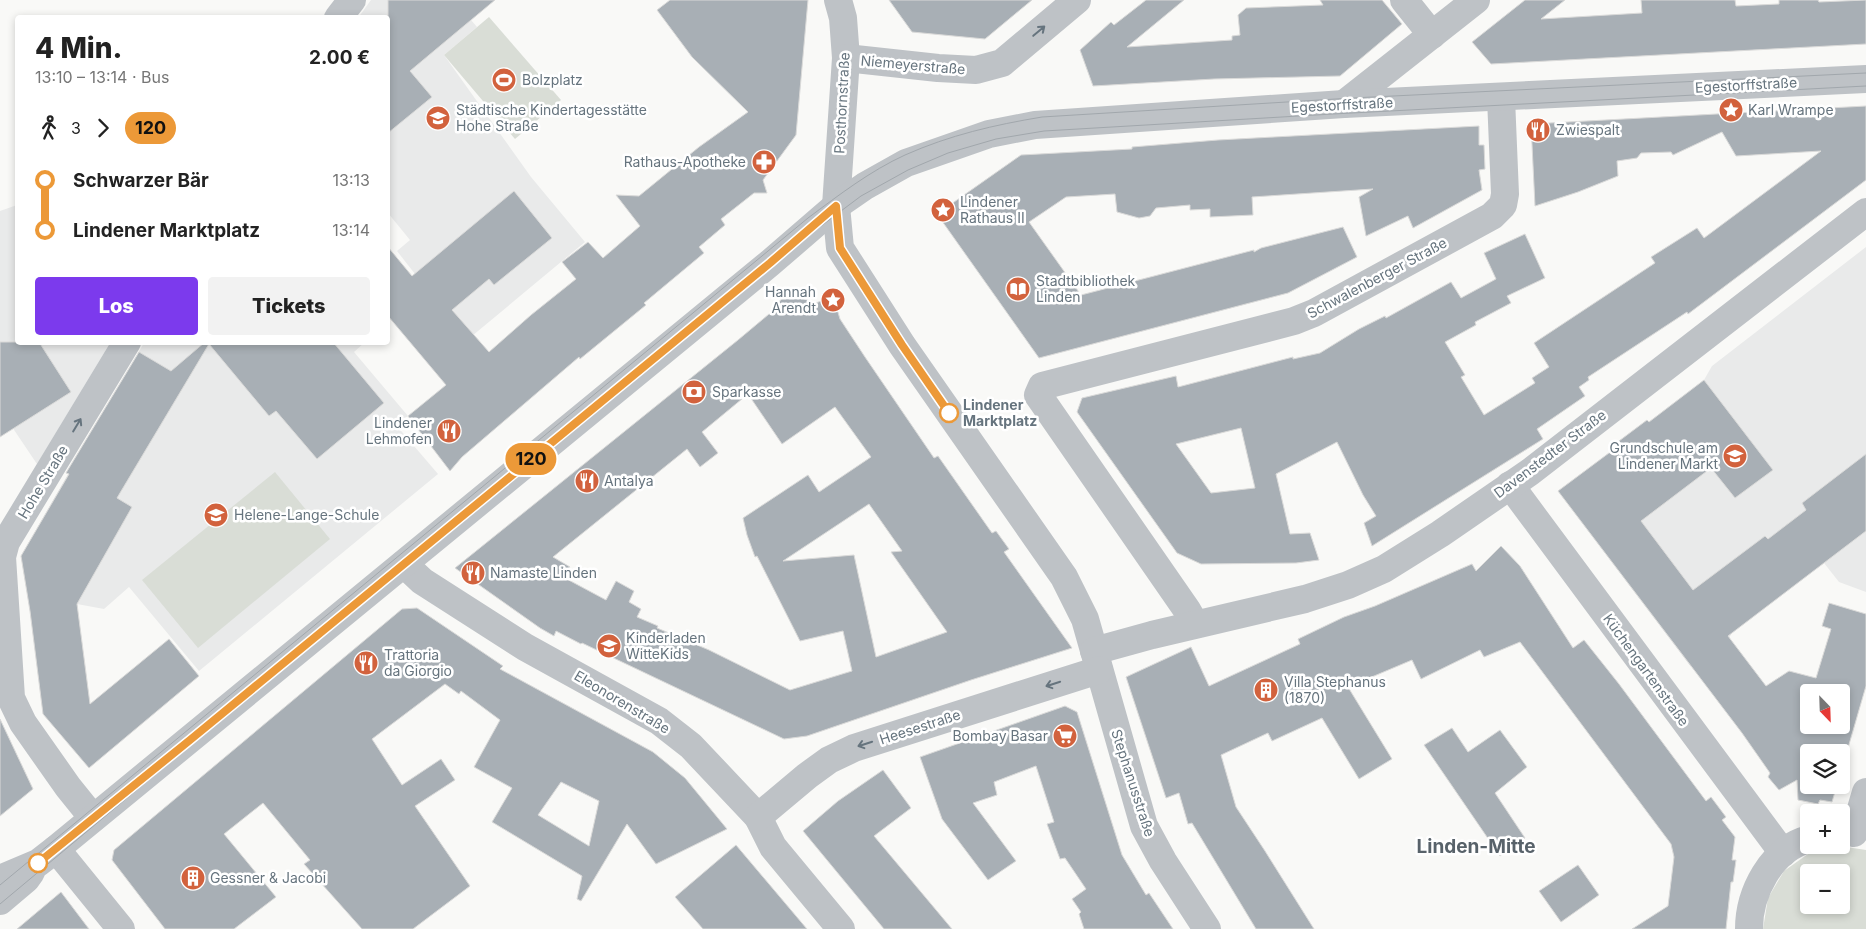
<!DOCTYPE html>
<html lang="de">
<head>
<meta charset="utf-8">
<style>
	body { margin:0; font-family:Inter,sans-serif; background:#f2f2f2; color:#222; height:100vh; display:flex; flex-direction:column; font-size:19px; white-space:nowrap }
	* { box-sizing:border-box; margin:0 }
	p { font-size:16px; color:#767676 }
	.icon { flex:none; width:28px; height:28px; fill:none; stroke:currentColor; stroke-width:2; stroke-linecap:round; stroke-linejoin:round }
	.map { position:relative; flex:1; overflow:hidden }
	.sheet { position:absolute; left:15px; top:15px; width:375px; height:330px; display:flex; flex-direction:column; background:#fff; border-radius:5px; box-shadow:0 2px 8px #0003 }
	.sheet>* { flex:none }
	.badge { padding:0 10px; border-radius:16px; font-size:18px; line-height:32px }
	.needle { width:32px; rotate:157deg }
	.buttons { position:absolute; left:1800px; top:684px; display:grid; gap:10px }
	.buttons a { display:grid; place-items:center; width:50px; height:50px; border-radius:5px; background:#fff; box-shadow:0 2px 8px #0003; font-size:25px }
	.map>.badge { position:absolute; translate:-50% -50%; box-shadow:0 0 0 2px #fff }
	.legs { display:flex; align-items:center; gap:8px; height:55px; padding:0 20px; font-size:16px }
	.legs p { margin-inline-start:auto }
	.head { display:flex; align-items:center; justify-content:space-between; height:85px; padding:0 20px }
	h1 { font-size:28px; font-weight:800; line-height:38px }
	.button { display:flex; gap:10px; margin-top:auto; padding:10px 20px }
	.button a { flex:1; height:58px; border-radius:5px; background:#7c3aed; color:#fff; font-size:20px; font-weight:800; line-height:58px; text-align:center }
	.button a+a { background:#f2f2f2; color:#222 }
	ul { padding:0 20px; list-style:none }
	li { display:flex; align-items:center; gap:18px; height:50px; font-size:19px }
	li i { display:grid; place-items:center; width:8px; height:100%; margin:0 6px; background:currentColor }
	li i::after { content:''; width:12px; height:12px; margin:-6px; border:4px solid; border-radius:50%; background:#fff }
	li p { margin-inline-start:auto }
	li:first-child i { background:linear-gradient(#0000 50%,currentColor 0) }
	li:last-child i { background:linear-gradient(currentColor 50%,#0000 0) }
	.map>svg:first-child { display:block }
	.built { fill:#e9eaea }
	.grass { fill:#d9ddd6; fill-rule:evenodd }
	.building { fill:#a8afb5; stroke:#dadad9; fill-rule:evenodd }
	.lines { fill:none; stroke-linecap:round; stroke-linejoin:round }
	.minor { stroke:#bec2c6; stroke-width:28 }
	.tram { stroke:#a1a7ac; stroke-width:1 }
	.oneway { stroke:#66747e }
	.line-1-casing { stroke:#fff; stroke-width:11 }
	.line-1 { stroke:#ec9938; stroke-width:8 }
	.stop-1-dot { fill:#fff; stroke:#ec9938; stroke-width:2.5 }
	.labels { text-anchor:middle; stroke-width:5; stroke-linejoin:round; paint-order:stroke }
	.street-label { font-size:14px; fill:#66747e; stroke:#fff }
	.poi-label { font-size:14px; fill:#66747e; stroke:#fff; text-anchor:start }
	.stop-label { font-size:14px; font-weight:bold; fill:#66747e; stroke:#fff; text-anchor:start }
	.district-label { font-size:19px; font-weight:bold; fill:#58626a; stroke:#fff }
</style>
</head>
<body>
<div class="map">
<svg width="1866" height="929" viewBox="0 0 1866 929">
	<rect width="100%" height="100%" fill="#f9f9f7"/>
	<!-- built -->
	<g class="built">
		<polygon points="371,0 454,0 477,27 444,55 531,177 585,242 472,336 426,288 397,251 410,240 388,213 388,18 358,18"/>
		<polygon points="17,205 18,342 110,343 37,464 0,409 0,211"/>
		<polygon points="1866,247 1866,592 1839,582 1824,563 1733,631 1729,638 1691,667 1558,491 1613,450 1611,447 1647,420 1649,422 1704,380 1712,366"/>
		<polygon points="144,343 364,343 354,352 408,416 396,425 438,474 199,671 129,587 104,609 77,604 30,611 21,556 68,474 66,473"/>
	</g>
	<!-- grass -->
	<g class="grass">
		<polygon points="489,17 561,100 515,139 444,55"/>
		<polygon points="275,472 330,539 198,648 142,580"/>
		<path d="M1840,846L1866,850V929H1763L1768,898L1784,871L1808,854ZM1809,872H1841V905H1809Z"/>
	</g>
	<!-- building -->
	<g class="building">
		<polygon points="388,0 495,0 410,71 432,97 388,133"/>
		<polygon points="670,0 808,0 796,135 763,180 767,193 754,193 721,219 725,225 699,247 704,253 644,303 646,305 580,359 579,357 462,457 450,471 408,416 446,385 388,316 388,247 412,276 514,191 552,238 494,285 489,279 452,310 489,352 531,315 576,279 562,262 588,242 603,258 640,226 616,195 639,196 699,147 748,112 692,57 657,10"/>
		<polygon points="889,0 1032,0 985,39 912,32"/>
		<polygon points="1146,0 1184,0 1127,47 1232,40 1232,36 1240,35 1238,15 1246,8 1323,5 1320,0 1382,0 1402,24 1340,76 1214,79 1093,86 1080,50 1111,22 1114,25"/>
		<polygon points="1525,0 1565,0 1541,19 1642,13 1641,0 1735,0 1736,6 1779,4 1779,0 1818,0 1819,2 1866,0 1866,44 1491,64 1472,42"/>
		<path d="M1866,106V180L1688,314L1687,312L1588,377L1589,380L1579,387L1585,396L1537,429L1543,439L1372,546L1364,523L1376,516L1363,495L1337,442L1276,474L1290,534L1310,533L1319,560L1296,563L1201,564L1177,553L1077,412L1082,398L1176,376L1178,387L1293,357V359L1320,353L1359,329L1385,316L1386,318L1451,282L1461,298L1496,279L1484,253L1525,234L1545,278L1507,296L1511,303L1475,322L1476,325L1445,342L1465,375L1461,377L1484,415L1535,383L1532,378L1549,367L1534,343L1655,263L1651,257L1697,228L1704,238L1821,151L1736,156L1722,132L1673,155L1671,152L1641,153L1637,158L1617,161L1618,176L1578,192L1535,206L1531,124ZM1241,428L1255,488L1211,493L1176,444Z"/>
		<polygon points="1479,126 1479,145 1484,145 1485,169 1479,170 1482,190 1413,228 1408,216 1366,236 1359,197 1373,189 1252,197 1253,215 1210,217 1210,209 1190,210 1190,205 1156,208 1150,216 1139,218 1117,212 1115,194 1066,197 1029,222 1081,295 1254,250 1254,252 1261,248 1343,227 1357,257 1288,293 1039,358 937,214 1021,155 1132,149 1132,147 1218,140"/>
		<path d="M790,294L816,303L833,296L840,319L865,357L934,458L938,456L992,533L996,531L1009,549L1004,552L1072,648L971,680L807,736L784,739L582,643L581,644L556,631L554,636L540,628L455,568L738,340L775,309L783,296ZM748,394L782,444L835,407L871,457L819,492L808,475L743,518L747,535L755,557L757,556L800,641L843,631L852,671L790,690L709,650L657,628L658,626L637,617L641,609L629,602L634,591L616,581L606,600L563,577L570,567L553,557L687,449L700,467L718,453L702,432ZM869,504L902,551L891,552L947,632L876,657L854,555L783,561Z"/>
		<polygon points="0,342 39,342 71,392 0,437"/>
		<polygon points="205,342 333,342 384,403 317,459 276,411 269,416 209,344 117,498 132,507 77,604 90,704 169,639 199,676 89,768 43,714 30,611 21,556 69,474 66,473 139,352 171,371"/>
		<path d="M1704,380L1773,470L1735,498L1711,468L1641,521L1693,590L1765,536L1768,539L1806,510L1802,503L1866,454V531L1728,636L1766,686L1789,671L1816,678L1831,629L1822,626L1829,603L1866,614V686L1841,772V752H1809V785H1837L1832,802L1820,800L1818,804L1798,800L1797,780L1779,790L1768,777L1770,773L1742,733L1558,491L1613,450L1611,447L1647,420L1649,422ZM1809,692H1841V725H1809Z"/>
		<polygon points="1501,546 1520,566 1573,648 1584,640 1619,684 1706,801 1711,797 1726,817 1722,820 1735,837 1732,860 1736,860 1733,882 1731,882 1726,929 1632,929 1668,906 1674,857 1671,844 1520,642 1484,657 1480,650 1421,679 1412,660 1348,687 1392,759 1359,779 1322,718 1272,741 1268,733 1221,755 1236,807 1265,851 1314,929 1256,929 1192,823 1188,824 1179,793 1166,798 1126,677 1191,647 1209,686 1300,644 1298,639 1344,617 1375,606 1472,564 1476,571"/>
		<path d="M417,608L503,666L500,669L653,752L685,778L727,829L656,864L627,824L581,901L577,899L582,876L492,822L512,788L474,767L500,720L461,691L459,694L445,684L372,739L402,785L441,759L455,780L415,806L470,886L413,929H362L304,864L310,860L263,803L224,834L276,897L234,929H165L112,860L114,850L402,609ZM561,782L599,801L589,846L538,815Z"/>
		<polygon points="1065,706 1077,712 1122,855 1146,895 1149,893 1173,929 1084,929 1079,914 1081,912 1072,899 1086,889 1065,858 1060,859 1047,824 1054,822 1036,766 994,782 997,795 973,803 1016,861 988,880 942,819 920,757"/>
		<polygon points="0,719 33,789 0,816"/>
		<polygon points="1452,728 1468,752 1500,730 1527,767 1495,793 1525,838 1500,856 1424,745"/>
		<polygon points="883,770 911,808 874,836 952,929 884,929 803,831 838,801"/>
		<polygon points="736,845 807,929 703,929 675,897"/>
		<polygon points="1578,865 1599,895 1561,922 1539,891"/>
		<polygon points="61,892 89,929 17,929"/>
	</g>
	<g class="lines">
		<!-- minor -->
		<g class="minor">
			<polyline points="838,0 843,18 846,58 836,206 840,248 902,345 1064,577 1085,619 1144,826 1163,861 1207,929"/>
			<polyline points="1404,0 1432,35"/>
			<polyline points="338,18 352,0"/>
			<polyline points="846,58 938,68 976,70 1002,63 1077,0"/>
			<polyline points="1344,104 1476,0"/>
			<polyline points="1510,485 1783,853"/>
			<polyline points="404,564 422,581 525,647 659,721 691,746 758,817 773,847 841,929"/>
			<polyline points="1195,624 1187,610 1038,395 1042,386 1294,321 1314,313 1492,216 1503,205 1505,194 1501,98"/>
			<polyline points="1094,651 1152,635 1305,599 1348,585 1384,569 1440,534 1530,472 1866,212"/>
			<polyline points="758,817 807,776 829,760 854,748 1099,670"/>
			<polyline points="93,818 68,787 23,723 11,698 2,557 6,542 127,342"/>
			<polyline points="1854,833 1866,792"/>
			<polyline points="56,849 121,929"/>
			<polyline points="0,879 38,863 56,849 770,263 836,206 865,186 906,163 989,134 1035,125 1344,104 1866,79"/>
			<polyline points="0,901 26,879 31,872"/>
			<path d="M1749,929C1749,893 1771,849 1809,839"/>
		</g>
		<!-- tram -->
		<g class="tram">
			<path d="M0,885L808,218C839,195 870,171 905,155C950,135 994,125 1042,117L1352,98L1866,73"/>
			<polyline points="0,904 260,687 468,518 817,229 861,196 908,170 948,153 996,139 1044,131 1333,114 1866,86"/>
		</g>
	</g>
	<!-- one-way arrows -->
	<defs><path id="oneway-shaft" d="M-6 0H5M1.5-3L5.5 0L1.5 3" fill="none" stroke-width="1.6" stroke-linecap="round" stroke-linejoin="round" transform="scale(1.25)"/></defs>
	<g class="oneway">
		<use href="#oneway-shaft" transform="translate(1039 31) rotate(-40)"/>
		<use href="#oneway-shaft" transform="translate(77 425) rotate(-59)"/>
		<use href="#oneway-shaft" transform="translate(1053 684) rotate(162)"/>
		<use href="#oneway-shaft" transform="translate(865 744) rotate(162)"/>
	</g>
	<g class="lines">
		<defs>
			<polyline id="line-1" points="38,863 190,740 770,263 836,206 840,248 902,345 949,413"/>
		</defs>
		<!-- line-1 casing -->
		<use href="#line-1" class="line-1-casing"/>
		<!-- line-1 -->
		<use href="#line-1" class="line-1"/>
	</g>
	<!-- icons -->
	<defs>
		<symbol id="stadium-disc" viewBox="-11 -11 22 22"><circle r="9.5" fill="#d2623d" stroke="#fff"/><path d="M0-5a6.5 5 0 1 0 0 10a6.5 5 0 1 0 0-10ZM-3.5-1.8h7v3.6h-7Z" fill="#fff"/></symbol>
		<symbol id="sight-disc" viewBox="-11 -11 22 22"><circle r="9.5" fill="#d2623d" stroke="#fff"/><path d="M0-6L1.8-2.2L6-1.7L2.9 1.2L3.7 5.4L0 3.3L-3.7 5.4L-2.9 1.2L-6-1.7L-1.8-2.2Z" fill="#fff"/></symbol>
		<symbol id="school-disc" viewBox="-11 -11 22 22"><circle r="9.5" fill="#d2623d" stroke="#fff"/><path d="M0-5L7-2L0 1L-7-2ZM-4 1L0 2.5L4 1V4Q0 6-4 4Z" fill="#fff"/></symbol>
		<symbol id="restaurant-disc" viewBox="-11 -11 22 22"><circle r="9.5" fill="#d2623d" stroke="#fff"/><path d="M-5-6h1v4h1v-4h1v4h1v-4h1v5L-1.5 .5V6h-2V.5L-5-1ZM5-6V6H3V1.5H1.5Q1.5-4 5-6Z" fill="#fff"/></symbol>
		<symbol id="pharmacy-disc" viewBox="-11 -11 22 22"><circle r="9.5" fill="#d2623d" stroke="#fff"/><path d="M-2-6h4v4h4v4h-4v4h-4v-4h-4v-4h4Z" fill="#fff"/></symbol>
		<symbol id="library-disc" viewBox="-11 -11 22 22"><circle r="9.5" fill="#d2623d" stroke="#fff"/><path d="M-6-4Q-3-5.5-.7-3.5V5Q-3 3-6 4ZM6-4Q3-5.5 .7-3.5V5Q3 3 6 4Z" fill="#fff"/></symbol>
		<symbol id="bank-disc" viewBox="-11 -11 22 22"><circle r="9.5" fill="#d2623d" stroke="#fff"/><path d="M-6-4H6V4H-6ZM0-2.3a2.3 2.3 0 1 0 0 4.6a2.3 2.3 0 1 0 0-4.6Z" fill="#fff"/></symbol>
		<symbol id="building-disc" viewBox="-11 -11 22 22"><circle r="9.5" fill="#d2623d" stroke="#fff"/><path d="M-4-6H4V6H1V3H-1V6H-4ZM-2.5-4.3h1.7v1.8h-1.7ZM.8-4.3h1.7v1.8H.8ZM-2.5-1h1.7V.8h-1.7ZM.8-1h1.7V.8H.8Z" fill="#fff"/></symbol>
		<symbol id="supermarket-disc" viewBox="-11 -11 22 22"><circle r="9.5" fill="#d2623d" stroke="#fff"/><path d="M-6-5.5h2.5l.6 2H6L4.5 2H-2.5L-4.4-4H-6ZM-1.5 3.2a1.3 1.3 0 1 0 .1 0ZM3 3.2a1.3 1.3 0 1 0 .1 0Z" fill="#fff"/></symbol>
	</defs>
	<g fill-rule="evenodd">
		<use href="#stadium-disc" x="490" y="66" width="28" height="28"/>
		<use href="#sight-disc" x="1717" y="96" width="28" height="28"/>
		<use href="#school-disc" x="424" y="104" width="28" height="28"/>
		<use href="#restaurant-disc" x="1524" y="116" width="28" height="28"/>
		<use href="#pharmacy-disc" x="750" y="148" width="28" height="28"/>
		<use href="#sight-disc" x="929" y="196" width="28" height="28"/>
		<use href="#library-disc" x="1004" y="275" width="28" height="28"/>
		<use href="#sight-disc" x="819" y="286" width="28" height="28"/>
		<use href="#bank-disc" x="680" y="378" width="28" height="28"/>
		<use href="#restaurant-disc" x="435" y="417" width="28" height="28"/>
		<use href="#school-disc" x="1721" y="442" width="28" height="28"/>
		<use href="#restaurant-disc" x="573" y="467" width="28" height="28"/>
		<use href="#school-disc" x="202" y="501" width="28" height="28"/>
		<use href="#restaurant-disc" x="459" y="559" width="28" height="28"/>
		<use href="#school-disc" x="595" y="632" width="28" height="28"/>
		<use href="#restaurant-disc" x="352" y="649" width="28" height="28"/>
		<use href="#building-disc" x="1252" y="676" width="28" height="28"/>
		<use href="#supermarket-disc" x="1051" y="722" width="28" height="28"/>
		<use href="#building-disc" x="179" y="864" width="28" height="28"/>
	</g>
	<!-- markers -->
	<g class="stop-1-dot">
		<circle cx="949" cy="413" r="9"/>
		<circle cx="38" cy="863" r="9"/>
	</g>
	<g class="labels">
		<!-- street labels -->
		<g class="street-label">
			<text transform="translate(913 65) rotate(5)" y="5">Niemeyerstraße</text>
			<text transform="translate(1746 85) rotate(-3)" y="5">Egestorffstraße</text>
			<text transform="translate(842 103) rotate(-87)" y="5">Posthornstraße</text>
			<text transform="translate(1342 105) rotate(-3)" y="5">Egestorffstraße</text>
			<text transform="translate(1377 278) rotate(-28)" y="5">Schwalenberger Straße</text>
			<text transform="translate(1550 454) rotate(-37)" y="5">Davenstedter Straße</text>
			<text transform="translate(43 482) rotate(-59)" y="5">Hohe Straße</text>
			<text transform="translate(1646 670) rotate(54)" y="5">Küchengartenstraße</text>
			<text transform="translate(622 702) rotate(31)" y="5">Eleonorenstraße</text>
			<text transform="translate(920 727) rotate(-18)" y="5">Heesestraße</text>
			<text transform="translate(1133 783) rotate(72)" y="5">Stephanusstraße</text>
		</g>
		<!-- poi labels -->
		<g class="poi-label">
			<text x="522" y="85">Bolzplatz</text>
			<text x="456" y="115">Städtische Kindertagesstätte<tspan x="456" dy="16">Hohe Straße</tspan></text>
			<text x="1748" y="115">Karl Wrampe</text>
			<text x="1556" y="135">Zwiespalt</text>
			<text x="746" y="167" text-anchor="end">Rathaus-Apotheke</text>
			<text x="960" y="207">Lindener<tspan x="960" dy="16">Rathaus II</tspan></text>
			<text x="1036" y="286">Stadtbibliothek<tspan x="1036" dy="16">Linden</tspan></text>
			<text x="816" y="297" text-anchor="end">Hannah<tspan x="816" dy="16">Arendt</tspan></text>
			<text x="712" y="397">Sparkasse</text>
			<text x="432" y="428" text-anchor="end">Lindener<tspan x="432" dy="16">Lehmofen</tspan></text>
			<text x="1718" y="453" text-anchor="end">Grundschule am<tspan x="1718" dy="16">Lindener Markt</tspan></text>
			<text x="604" y="486">Antalya</text>
			<text x="234" y="520">Helene-Lange-Schule</text>
			<text x="490" y="578">Namaste Linden</text>
			<text x="626" y="643">Kinderladen<tspan x="626" dy="16">WitteKids</tspan></text>
			<text x="384" y="660">Trattoria<tspan x="384" dy="16">da Giorgio</tspan></text>
			<text x="1284" y="687">Villa Stephanus<tspan x="1284" dy="16">(1870)</tspan></text>
			<text x="1048" y="741" text-anchor="end">Bombay Basar</text>
			<text x="210" y="883">Gessner &amp; Jacobi</text>
		</g>
		<!-- stop labels -->
		<g class="stop-label">
			<text x="963" y="410">Lindener<tspan x="963" dy="16">Marktplatz</tspan></text>
		</g>
		<!-- district labels -->
		<g class="district-label">
			<text x="1476" y="853">Linden-Mitte</text>
		</g>
	</g>
</svg>
<div class="buttons">
<a><svg class="needle" viewBox="-14 -14 28 28"><path d="M0-13l5 13h-10z" fill="#e53935"/><path d="M0 13l5-13h-10z" fill="#767676"/></svg></a>
<a><svg class="icon" aria-label="layers" viewBox="0 0 24 24"><path d="M12 4l9 5-9 5-9-5zM3 14l9 5 9-5"/></svg></a>
<a>+</a>
<a>−</a>
</div>
<b class="badge" style="left:531px;top:459px;background:#ec9938;color:#111">120</b>
<section class="sheet">
<div class="head"><div><h1>4 Min.</h1><p>13:10 – 13:14 · Bus</p></div><b>2.00 €</b></div>
<div class="legs"><svg class="icon" aria-label="walk" viewBox="0 0 24 24"><circle cx="13" cy="4" r="2"/><path d="M13 8l-2 6 4 7M11 14l-3 7M7 12l3-4h3l4 4"/></svg>3<svg class="icon" aria-label="forward" viewBox="0 0 24 24"><path d="M9 5l7 7-7 7"/></svg><b class="badge" style="background:#ec9938;color:#111">120</b></div>
<ul>
<li><i style="color:#ec9938"></i><b>Schwarzer Bär</b><p>13:13</p></li>
<li><i style="color:#ec9938"></i><b>Lindener Marktplatz</b><p>13:14</p></li>
</ul>
<div class="button"><a>Los</a><a>Tickets</a></div>
</section>
</div>
</body>
</html>
